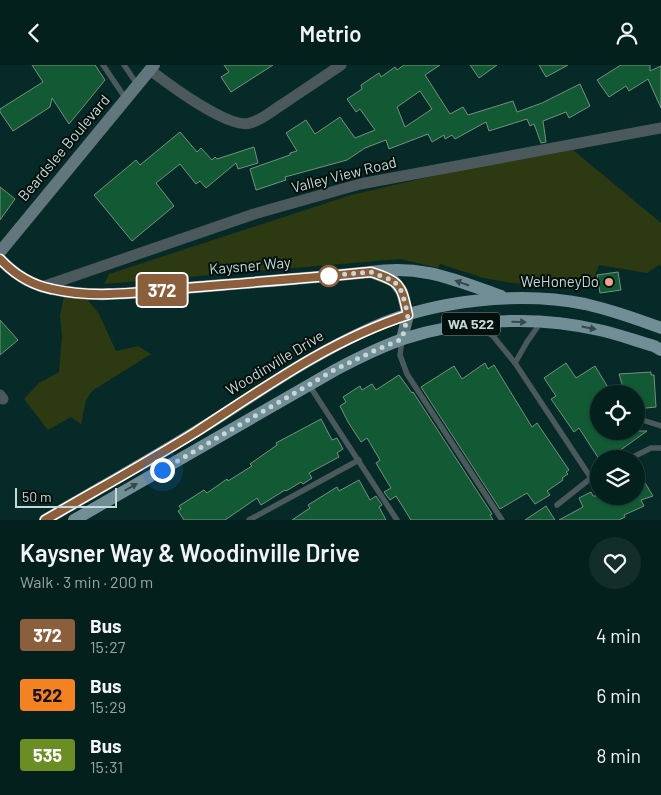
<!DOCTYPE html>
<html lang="en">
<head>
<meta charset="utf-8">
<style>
	body { margin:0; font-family:Barlow,sans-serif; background:#122d2a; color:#f1f3f6; height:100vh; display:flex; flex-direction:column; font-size:19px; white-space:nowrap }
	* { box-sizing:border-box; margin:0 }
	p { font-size:16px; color:#97a3a4 }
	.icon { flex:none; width:28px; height:28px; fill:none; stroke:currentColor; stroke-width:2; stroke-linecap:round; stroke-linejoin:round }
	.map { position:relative; height:455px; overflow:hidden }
	.details { display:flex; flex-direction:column; background:#04201d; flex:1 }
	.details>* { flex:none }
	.badge { padding:0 10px; border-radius:4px; font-size:18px; line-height:32px }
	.buttons { position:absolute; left:590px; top:320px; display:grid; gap:10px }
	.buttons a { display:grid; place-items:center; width:55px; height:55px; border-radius:50%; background:#04201d; box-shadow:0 1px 4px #0004,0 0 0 1px #253e3b; font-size:25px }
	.scale { position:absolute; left:15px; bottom:12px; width:102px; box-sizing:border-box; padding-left:5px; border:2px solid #c5d8d5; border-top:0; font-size:14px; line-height:18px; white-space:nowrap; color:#c5d8d5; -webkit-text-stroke:4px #04100e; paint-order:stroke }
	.you { position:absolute; width:25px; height:25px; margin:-12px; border:4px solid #fff; border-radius:50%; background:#1a73e8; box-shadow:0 0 0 8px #1a73e833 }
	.map>.badge { position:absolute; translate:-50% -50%; box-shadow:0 0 0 2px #fff }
	.round { display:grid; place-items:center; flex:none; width:52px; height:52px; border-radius:26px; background:#122d2a }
	.head { display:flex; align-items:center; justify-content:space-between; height:85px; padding:0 20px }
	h1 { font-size:24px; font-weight:600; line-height:38px }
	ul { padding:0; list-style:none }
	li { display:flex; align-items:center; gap:15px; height:60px; padding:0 20px }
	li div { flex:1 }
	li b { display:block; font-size:19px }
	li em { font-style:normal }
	li .badge { min-width:55px; font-weight:700; text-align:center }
	header { display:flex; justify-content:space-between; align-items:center; height:65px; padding:0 20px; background:#04201d; font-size:22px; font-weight:600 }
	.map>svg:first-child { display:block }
	.green { fill:#2d3911 }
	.building { fill:#125a34; stroke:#76907e; fill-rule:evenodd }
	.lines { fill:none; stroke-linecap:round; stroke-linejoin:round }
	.lane { stroke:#4b595d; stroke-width:5.5 }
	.street { stroke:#4b595d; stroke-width:11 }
	.secondary { stroke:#61767d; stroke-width:12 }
	.primary { stroke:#718d95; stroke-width:12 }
	.oneway { fill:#35484b }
	.line-casing { stroke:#fff; stroke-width:11 }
	.line { stroke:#8b5e3c; stroke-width:8 }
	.walk { stroke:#c5d8d5; stroke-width:5; stroke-dasharray:0 9 }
	.stop-dot { fill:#fff; stroke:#8b5e3c; stroke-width:2.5 }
	.poi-dot { fill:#f59d8e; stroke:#04100e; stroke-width:2 }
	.labels { text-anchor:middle; stroke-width:4; stroke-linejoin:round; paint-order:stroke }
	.shield { fill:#04100e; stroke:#8b9c99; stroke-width:1 }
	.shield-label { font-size:14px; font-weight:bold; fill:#c5d8d5 }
	.street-label { font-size:15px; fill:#c5d8d5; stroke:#04100e }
	.poi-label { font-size:15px; fill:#c5d8d5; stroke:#04100e; text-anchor:end }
</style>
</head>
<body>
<header><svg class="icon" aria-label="back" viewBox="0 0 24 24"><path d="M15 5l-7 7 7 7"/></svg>Metrio<svg class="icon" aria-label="person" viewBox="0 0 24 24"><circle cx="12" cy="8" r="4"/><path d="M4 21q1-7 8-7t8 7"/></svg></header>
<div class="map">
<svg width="661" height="455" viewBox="0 0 661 455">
	<rect width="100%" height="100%" fill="#062a27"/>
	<!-- green -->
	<g class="green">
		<polygon points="567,80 661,158 661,201 659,200 647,208 599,200 592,218 578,223 512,218 484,213 440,199 438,203 400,194 104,219 109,209 351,130"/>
		<polygon points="65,227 83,229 99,249 116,286 138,281 151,289 92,326 86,335 81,359 71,352 48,365 24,334 39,318 59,307 62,271 60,250"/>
	</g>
	<!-- building -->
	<g class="building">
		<polygon points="32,0 95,0 105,15 69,59 52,33 50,42 13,66 0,47 0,44 43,17"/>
		<polygon points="224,0 273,0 231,27 221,12 229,7"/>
		<path d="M404,0H440L425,10L450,49L463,42L468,50L513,36L517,47L542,38L580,19L590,41L569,53L566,47L543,56L546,77L541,78L534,59L530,61L527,54L489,66L486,57L455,74L452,70L445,74L444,70L432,77L428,69L389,84L386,75L365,83L347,95L285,112L286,115L256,125L250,104L290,90V88L297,86L286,68L306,55L315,69L340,52L355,73L375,65L360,44L356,47L347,34L362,24L361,20L379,8L381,12L395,2L397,5ZM420,26L432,44L405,62L397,42Z"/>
		<polygon points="470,0 497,0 479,13"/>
		<polygon points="539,0 568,0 546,12"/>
		<polygon points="621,0 650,0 650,6 661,1 661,43 648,14 629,26 626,21 609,32 597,15"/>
		<polygon points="180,67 197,87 201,83 212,95 215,92 217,94 254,82 258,98 238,104 236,98 206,123 200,116 196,119 180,99 156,118 174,141 132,176 94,130 136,95 140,100"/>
		<polygon points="0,122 15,134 0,155"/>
		<polygon points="618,207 621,225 600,228 597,210"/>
		<polygon points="0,255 18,275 0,290"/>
		<polygon points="485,298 488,304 494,300 532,362 537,358 569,405 566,407 568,409 562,413 563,415 547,426 550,430 535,439 527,428 500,444 421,322 454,301 462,314"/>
		<polygon points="566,298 576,313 595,301 612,329 599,329 599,366 647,366 608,394 599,394 579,363 574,367 551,334 556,331 544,313"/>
		<polygon points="651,307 651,310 654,310 656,342 636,344 636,329 625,329 619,309"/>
		<polygon points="399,310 412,328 413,327 492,449 490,450 493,455 411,455 396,431 390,435 384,427 391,423 376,398 380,395 367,373 361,377 348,357 340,341 346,337 343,332 360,321 362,325 372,319 376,325"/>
		<polygon points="321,354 332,375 337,373 343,384 337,388 339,392 309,408 312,413 303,419 301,417 286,426 285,425 261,440 257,433 225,455 184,455 178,446 181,444 179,441 204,425 207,428 227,414 228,416 252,401 250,399 277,380 276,378"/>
		<polygon points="636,403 653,431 641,435 644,441 624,450 625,452 619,455 559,455 583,442 579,433 591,427 593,431 636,431"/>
		<polygon points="359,415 370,435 376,431 382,440 379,442 386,455 292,455 310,443 308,440 337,422 339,426"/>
		<polygon points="546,441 555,455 525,455"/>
	</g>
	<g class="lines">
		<!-- lane -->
		<g class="lane">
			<polyline points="103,0 126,34"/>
			<polyline points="124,0 137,19"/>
			<polyline points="478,261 493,271 515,298 591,413"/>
			<polyline points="402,274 400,290 407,309 502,455"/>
			<polyline points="515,298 527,277 541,257"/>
			<polyline points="309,320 397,455"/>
			<polyline points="636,353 661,361"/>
			<polyline points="629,394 651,383 661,383"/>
			<polyline points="557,440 591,413 599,409"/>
			<polyline points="249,455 359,395"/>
		</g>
		<!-- street -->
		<g class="street">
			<path d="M150,5C167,18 229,65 250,58C262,55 273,45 283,39C302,26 322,13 341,0"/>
			<polyline points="42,222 254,149 360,119 661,63"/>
			<polyline points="0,330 3,334"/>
		</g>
		<!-- secondary -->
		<g class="secondary">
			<polyline points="0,187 154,0"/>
			<path d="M0,194C15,210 31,220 52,224C95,234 141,227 185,223C247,218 309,213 371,207L394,216L402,227L408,250L402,274"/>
		</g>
		<!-- primary -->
		<g class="primary">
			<path d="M371,207C421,199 455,215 501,231"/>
			<path d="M45,455C98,424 152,394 205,361C260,326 314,288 374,262C434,235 521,226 585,239C611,245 637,254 661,263"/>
			<path d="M74,455L337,304C358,293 380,282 403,274C465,254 535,250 599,265C618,269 636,276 654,281L661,285"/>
		</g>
	</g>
	<!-- one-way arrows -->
	<defs><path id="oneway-solid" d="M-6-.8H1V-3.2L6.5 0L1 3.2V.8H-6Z" transform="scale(1.25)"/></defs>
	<g class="oneway">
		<use href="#oneway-solid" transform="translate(462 218) rotate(-161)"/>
		<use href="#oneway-solid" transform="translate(519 257) rotate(1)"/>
		<use href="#oneway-solid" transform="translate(589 263) rotate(11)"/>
		<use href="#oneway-solid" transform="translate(131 422) rotate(-30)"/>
	</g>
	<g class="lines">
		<defs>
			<path id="line" d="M0,194C15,210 31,220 52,224C95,234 141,227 185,223C247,218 309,213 371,207C402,217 401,220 408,250C330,275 264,323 196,367C146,398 95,426 45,455"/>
		</defs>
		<!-- line casing -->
		<use href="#line" class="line-casing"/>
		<!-- line -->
		<use href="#line" class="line"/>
		<!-- walk -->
		<polyline class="walk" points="162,405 336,304 374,286 402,274 408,250 402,227 394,216 371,207 325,211 329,211"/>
	</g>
	<!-- markers -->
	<circle class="stop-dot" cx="329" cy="211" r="10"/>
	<circle class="poi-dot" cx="609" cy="217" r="5"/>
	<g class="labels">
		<!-- shield labels -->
		<rect class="shield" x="442" y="247.5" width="58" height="23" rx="4"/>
		<g class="shield-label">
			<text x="471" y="264">WA 522</text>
		</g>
		<!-- street labels -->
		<g class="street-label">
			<text transform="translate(64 83) rotate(-50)" y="5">Beardslee Boulevard</text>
			<text transform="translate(344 110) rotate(-14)" y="5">Valley View Road</text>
			<text transform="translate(250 201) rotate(-5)" y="5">Kaysner Way</text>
			<text transform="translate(275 298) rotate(-31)" y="5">Woodinville Drive</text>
		</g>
		<!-- poi labels -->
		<g class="poi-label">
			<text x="599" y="222">WeHoneyDo</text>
		</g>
	</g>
</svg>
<div class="buttons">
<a><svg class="icon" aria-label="locate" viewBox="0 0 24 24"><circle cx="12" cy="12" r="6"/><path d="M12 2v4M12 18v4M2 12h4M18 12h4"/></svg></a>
<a><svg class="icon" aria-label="layers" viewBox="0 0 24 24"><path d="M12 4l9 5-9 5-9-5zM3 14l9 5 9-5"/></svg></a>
</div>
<div class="scale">50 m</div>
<div class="you" style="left:162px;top:405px"></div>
<b class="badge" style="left:162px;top:225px;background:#8b5e3c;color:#fff">372</b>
</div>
<section class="details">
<div class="head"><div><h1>Kaysner Way &amp; Woodinville Drive</h1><p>Walk · 3 min · 200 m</p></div><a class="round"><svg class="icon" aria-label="heart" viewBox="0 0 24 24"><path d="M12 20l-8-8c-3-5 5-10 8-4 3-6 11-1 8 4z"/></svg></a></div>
<ul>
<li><span class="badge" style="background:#8b5e3c;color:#fff">372</span><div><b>Bus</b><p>15:27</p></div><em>4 min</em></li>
<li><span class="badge" style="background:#f58220;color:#111">522</span><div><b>Bus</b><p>15:29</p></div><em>6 min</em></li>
<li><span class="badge" style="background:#6b8e23;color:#fff">535</span><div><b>Bus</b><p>15:31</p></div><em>8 min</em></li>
</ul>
</section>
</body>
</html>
